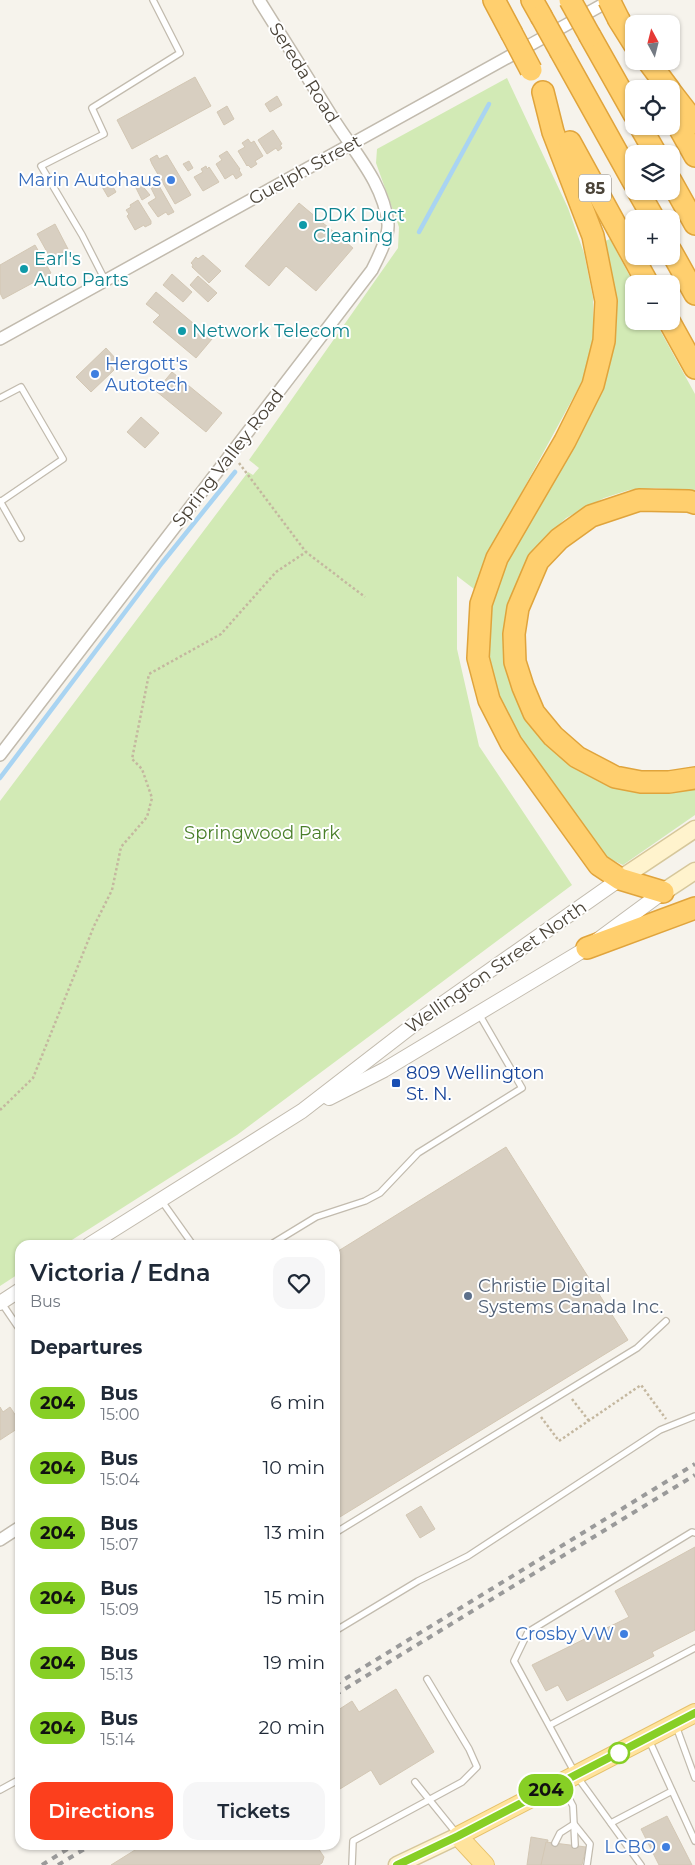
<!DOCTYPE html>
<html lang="en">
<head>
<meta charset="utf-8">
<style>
	body { margin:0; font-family:Montserrat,sans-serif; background:#f6f6f7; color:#1f2937; height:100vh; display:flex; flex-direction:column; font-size:19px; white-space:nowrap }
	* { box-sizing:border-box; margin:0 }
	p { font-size:16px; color:#747a83 }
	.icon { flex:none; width:28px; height:28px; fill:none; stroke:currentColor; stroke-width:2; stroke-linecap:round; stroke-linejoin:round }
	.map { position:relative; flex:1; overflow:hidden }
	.panel { position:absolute; left:15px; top:1240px; width:325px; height:610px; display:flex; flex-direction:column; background:#fff; border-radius:15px; box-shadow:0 1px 4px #0004 }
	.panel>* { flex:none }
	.badge { padding:0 10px; border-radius:16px; font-size:18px; line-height:32px }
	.needle { width:32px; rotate:353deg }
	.buttons { position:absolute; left:625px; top:15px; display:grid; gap:10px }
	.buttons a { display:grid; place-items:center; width:55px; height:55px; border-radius:10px; background:#fff; box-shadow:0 1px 4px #0004; font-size:25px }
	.map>.badge { position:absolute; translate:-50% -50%; box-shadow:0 0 0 2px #fff }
	h2 { padding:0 15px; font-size:19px; line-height:45px }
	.round { display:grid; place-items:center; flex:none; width:52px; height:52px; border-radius:15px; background:#f6f6f7 }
	.overview { display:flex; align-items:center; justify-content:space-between; height:85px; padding:0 15px }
	h1 { font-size:24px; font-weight:600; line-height:38px }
	.action { display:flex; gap:10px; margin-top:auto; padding:10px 15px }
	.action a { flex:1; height:58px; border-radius:15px; background:#fc3f1d; color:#fff; font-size:20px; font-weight:600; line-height:58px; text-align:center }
	.action a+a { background:#f6f6f7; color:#1f2937 }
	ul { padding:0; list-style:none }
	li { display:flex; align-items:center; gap:15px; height:65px; padding:0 15px }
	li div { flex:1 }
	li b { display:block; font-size:19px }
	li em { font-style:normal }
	li .badge { min-width:55px; font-weight:700; text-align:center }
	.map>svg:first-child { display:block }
	.green { fill:#d2eab5 }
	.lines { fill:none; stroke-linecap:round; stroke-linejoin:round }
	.stream { stroke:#a9d4f2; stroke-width:4.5 }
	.building { fill:#d8cfc1; stroke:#d3c7b4 }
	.service-casing { stroke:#c2bbae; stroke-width:8 }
	.minor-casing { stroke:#c2bbae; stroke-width:14 }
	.tertiary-casing { stroke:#c2bbae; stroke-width:16 }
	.secondary-casing { stroke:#d6c79b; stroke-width:19 }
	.primary-casing { stroke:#e6c16a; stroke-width:20 }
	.motorway-casing { stroke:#e0a43c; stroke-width:24 }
	.path { stroke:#c4b79f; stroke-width:2.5; stroke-dasharray:2.5 2.5; stroke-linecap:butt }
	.service { stroke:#fff; stroke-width:5.5 }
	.minor { stroke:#fff; stroke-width:11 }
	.tertiary { stroke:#fff; stroke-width:14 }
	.secondary { stroke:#fff3cd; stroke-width:16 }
	.primary { stroke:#ffe39c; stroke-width:18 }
	.motorway { stroke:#ffcf6e; stroke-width:21 }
	.rail { stroke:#9a9a9a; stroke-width:4; stroke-dasharray:6 6; stroke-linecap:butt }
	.motorway-bridge-casing { stroke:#e0a43c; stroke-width:24; stroke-linecap:butt }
	.motorway-bridge { stroke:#ffcf6e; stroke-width:21 }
	.line-casing { stroke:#fff; stroke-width:11 }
	.line { stroke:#87cf25; stroke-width:8 }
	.shop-dot { fill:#3f7fe0; stroke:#fff; stroke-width:2 }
	.culture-dot { fill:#0f9aa8; stroke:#fff; stroke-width:2 }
	.transit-dot { fill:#1a4fb4; stroke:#fff; stroke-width:2 }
	.service-dot { fill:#5c6f8a; stroke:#fff; stroke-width:2 }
	.stop-dot { fill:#fff; stroke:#87cf25; stroke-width:2.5 }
	.labels { text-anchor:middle; stroke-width:4; stroke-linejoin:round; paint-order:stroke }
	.shield { fill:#fff; stroke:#817c74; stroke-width:1 }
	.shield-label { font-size:16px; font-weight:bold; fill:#4b4439 }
	.street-label { font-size:18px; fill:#4b4439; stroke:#fff }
	.shop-label { font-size:18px; fill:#366cbe; stroke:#fff; text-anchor:end }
	.culture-label { font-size:18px; fill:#0d838f; stroke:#fff; text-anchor:start }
	.park-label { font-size:18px; fill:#4a7f2a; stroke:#fff }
	.transit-label { font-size:18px; fill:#164399; stroke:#fff; text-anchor:start }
	.service-label { font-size:18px; fill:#4e5e75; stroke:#fff; text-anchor:start }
</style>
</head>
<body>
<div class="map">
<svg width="695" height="1865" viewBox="0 0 695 1865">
	<rect width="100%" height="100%" fill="#f6f3ec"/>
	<!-- green -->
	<g class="green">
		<polygon points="507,78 568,208 584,253 593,298 594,341 585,376 488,554 474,589 457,576 457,649 479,746 572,885 237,1135 64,1245 20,1245 20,1273 0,1286 0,801 248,472 253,475 259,468 249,460 398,248 399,227 376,163 377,149"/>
		<polygon points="610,239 634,284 634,321 655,321 695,394 695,494 681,490 655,488 629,490 604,498 566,518 533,551 520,575 509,605 506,633 557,753 586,774 614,785 695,787 695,815 623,865 608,858 595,845 502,714 486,655 486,618 499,572 604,372 600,243"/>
	</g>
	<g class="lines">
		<!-- stream -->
		<g class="stream">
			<polyline points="419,232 489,104"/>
			<polyline points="0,778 162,563 235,472"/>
		</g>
	</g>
	<!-- building -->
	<g class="building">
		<polygon points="195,77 211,106 132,149 117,120"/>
		<polygon points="277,96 282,105 270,112 265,104"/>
		<polygon points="227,106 234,119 224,125 217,112"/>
		<polygon points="273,130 282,144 280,145 282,148 278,151 276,148 267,154 258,140"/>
		<polygon points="248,139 251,143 254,141 263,156 255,161 257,164 251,168 248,165 247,166 238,151 245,147 242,143"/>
		<polygon points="227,151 240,169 239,170 242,175 236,179 233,174 225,179 216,164 222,160 219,156"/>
		<polygon points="157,155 159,159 167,155 191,195 175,204 152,164 150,159"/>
		<polygon points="189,161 193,168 188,171 183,164"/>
		<polygon points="206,166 207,169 209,167 219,182 203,191 194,177 203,172 201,169"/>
		<polygon points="109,180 116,192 108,197 101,185"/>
		<polygon points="140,183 150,195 142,200 135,186"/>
		<polygon points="158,184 174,212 168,215 166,212 158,217 148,203 156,198 151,188"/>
		<polygon points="138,200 151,221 151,224 145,227 144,225 135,230 127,216 129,214 126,210 131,207 130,205"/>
		<polygon points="299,203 353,248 316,291 286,266 269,286 245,266"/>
		<polygon points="55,224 68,249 58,257 57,255 51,259 37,234"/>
		<polygon points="35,245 51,273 3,299 0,293 0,265"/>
		<polygon points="203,255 221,271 209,283 192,267 193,265 191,263 196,257 198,259"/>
		<polygon points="172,274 192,292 183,302 163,285"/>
		<polygon points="198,276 217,293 208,302 190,285"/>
		<polygon points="156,292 212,339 196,358 153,322 160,315 146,304"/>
		<polygon points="106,348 117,360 111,366 114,370 91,392 76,377"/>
		<polygon points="172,372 222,413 206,432 156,391"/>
		<polygon points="141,417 159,433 145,448 127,432"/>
		<polygon points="506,1147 628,1340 335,1520 335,1253"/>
		<polygon points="0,1407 3,1412 10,1407 20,1422 20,1427 0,1440"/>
		<polygon points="421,1506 435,1529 420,1538 406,1515"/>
		<polygon points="695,1547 695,1630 652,1652 654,1656 567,1701 558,1685 546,1691 532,1665 629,1617 615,1591"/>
		<polygon points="396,1689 434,1752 380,1785 371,1770 335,1792 335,1712 352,1701 359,1712"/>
		<polygon points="667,1816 692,1865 659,1865 641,1829"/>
		<polygon points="531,1837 548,1840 543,1865 527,1865"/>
		<polygon points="546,1842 586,1847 582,1865 541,1865"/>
		<polygon points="143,1845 316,1845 324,1857 322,1863 319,1865 111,1865"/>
	</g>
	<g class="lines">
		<defs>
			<g id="service">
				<polyline points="105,280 82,235 41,166 104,134 92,108 180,53 153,0"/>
				<polyline points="0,398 21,387 63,459 0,502"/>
				<polyline points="0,501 21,538"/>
				<polyline points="161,1200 193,1245"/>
				<polyline points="270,1245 316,1217 365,1201 380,1193 418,1153 522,1088 479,1014"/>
				<polyline points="1,1302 20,1330"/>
				<polyline points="335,1533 637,1348 666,1321"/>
				<polyline points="335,1631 418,1581 468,1556 660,1430 695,1416"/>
				<polyline points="550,1725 695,1648"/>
				<polyline points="676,1726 695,1778"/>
				<polyline points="649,1740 695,1841"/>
				<polyline points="415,1782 457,1834"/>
				<polyline points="562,1785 573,1806 575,1845"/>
				<polyline points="0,1790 20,1779"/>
				<polyline points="611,1823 672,1791"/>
				<polyline points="555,1843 560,1833 574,1824 590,1844 587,1865"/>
				<polyline points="352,1865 353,1841 462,1782 477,1767 469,1749 427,1679"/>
				<polyline points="641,1865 576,1775 514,1661 528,1632 692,1532 695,1533"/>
			</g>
			<g id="minor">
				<polyline points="0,339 611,0"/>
				<path d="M0,755L372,270C378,258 389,237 388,224C384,185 356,154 336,123C310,82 285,41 259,0"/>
				<polyline points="0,1540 20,1527"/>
			</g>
			<g id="tertiary">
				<polyline points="329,1098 384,1070 587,948 663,892"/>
				<polyline points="89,1245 302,1111 425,1016 620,879"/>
				<polyline points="0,1303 20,1290"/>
			</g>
			<g id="secondary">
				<polyline points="620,879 695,829"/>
				<polyline points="663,892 695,871"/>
				<polyline points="397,1865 458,1836"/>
			</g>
			<polyline id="primary" points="485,1865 458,1836 695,1713"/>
			<g id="motorway">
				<polyline points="494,0 511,32"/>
				<polyline points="532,0 541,16"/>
				<polyline points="619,20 634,44"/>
				<polyline points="590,36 634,114"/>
				<polyline points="561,52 634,183"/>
				<polyline points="648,61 669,89"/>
				<polyline points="543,92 553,132 593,236 606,301 604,341 593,385 565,441 497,558 481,604 478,658 489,700 511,743 599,865 620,879 663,892"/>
				<polyline points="671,92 695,123"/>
				<polyline points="671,113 695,156"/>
				<polyline points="640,126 656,154"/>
				<polyline points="570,142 648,284"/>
				<polyline points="671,181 695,224"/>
				<polyline points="638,191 654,219"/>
				<polyline points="671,251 695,294"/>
				<polyline points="669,321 695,368"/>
				<polyline points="695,503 689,501 639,500 591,516 559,539 538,561 518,608 514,634 515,662 523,687 534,713 553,736 577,757 615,777 641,782 669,782 695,778"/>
				<polyline points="587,948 695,908"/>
			</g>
		</defs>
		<!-- service casing -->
		<use href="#service" class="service-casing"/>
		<!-- minor casing -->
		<use href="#minor" class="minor-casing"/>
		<!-- tertiary casing -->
		<use href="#tertiary" class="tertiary-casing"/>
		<!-- secondary casing -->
		<use href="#secondary" class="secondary-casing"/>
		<!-- primary casing -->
		<use href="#primary" class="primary-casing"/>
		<!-- motorway casing -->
		<use href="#motorway" class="motorway-casing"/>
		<!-- path -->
		<g class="path">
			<polyline points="239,463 306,552"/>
			<polyline points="0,1110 33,1078 94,926 112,890 121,847 147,817 152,798 142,769 132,759 149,674 221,634 276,572 306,552 365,597"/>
			<polyline points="572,1399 589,1421"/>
			<polyline points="541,1417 559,1441 641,1385 666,1419"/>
		</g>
		<!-- service -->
		<use href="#service" class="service"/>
		<!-- minor -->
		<use href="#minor" class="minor"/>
		<!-- tertiary -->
		<use href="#tertiary" class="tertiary"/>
		<!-- secondary -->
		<use href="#secondary" class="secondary"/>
		<!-- primary -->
		<use href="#primary" class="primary"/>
		<!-- motorway -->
		<use href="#motorway" class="motorway"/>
		<!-- rail -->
		<g class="rail">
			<polyline points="335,1685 695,1464"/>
			<polyline points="335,1695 695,1475"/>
			<polyline points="42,1865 74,1845"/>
			<polyline points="58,1865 91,1845"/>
		</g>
		<defs>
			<g id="motorway-bridge">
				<polyline points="570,0 590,36"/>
				<polyline points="609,0 619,20"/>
				<polyline points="541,16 561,52"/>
				<polyline points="511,32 531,70"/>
			</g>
		</defs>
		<!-- motorway-bridge casing -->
		<use href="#motorway-bridge" class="motorway-bridge-casing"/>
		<!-- motorway-bridge -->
		<use href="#motorway-bridge" class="motorway-bridge"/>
	</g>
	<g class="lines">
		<defs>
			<polyline id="line" points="397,1865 458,1836 695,1713"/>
		</defs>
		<!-- line casing -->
		<use href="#line" class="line-casing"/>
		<!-- line -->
		<use href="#line" class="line"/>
	</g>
	<!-- markers -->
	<g class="shop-dot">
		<circle cx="171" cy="180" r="5"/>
		<circle cx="95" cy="374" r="5"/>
		<circle cx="624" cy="1634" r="5"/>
		<circle cx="666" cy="1847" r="5"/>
	</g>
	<g class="culture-dot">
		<circle cx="303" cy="225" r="5"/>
		<circle cx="24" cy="269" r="5"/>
		<circle cx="182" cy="331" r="5"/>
	</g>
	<rect class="transit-dot" x="391" y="1078" width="10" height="10" rx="2.5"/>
	<circle class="service-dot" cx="468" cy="1296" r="5"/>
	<circle class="stop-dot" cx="619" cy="1753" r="10"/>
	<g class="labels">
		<!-- shield labels -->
		<rect class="shield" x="579" y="174.5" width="32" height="27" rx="4"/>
		<g class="shield-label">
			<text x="595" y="194">85</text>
		</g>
		<!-- street labels -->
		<g class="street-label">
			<text transform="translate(304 73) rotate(58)" y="6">Sereda Road</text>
			<text transform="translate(305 170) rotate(-29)" y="6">Guelph Street</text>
			<text transform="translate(228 458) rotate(-52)" y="6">Spring Valley Road</text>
			<text transform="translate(496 967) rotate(-35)" y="6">Wellington Street North</text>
		</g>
		<!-- shop labels -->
		<g class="shop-label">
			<text x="161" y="186">Marin Autohaus</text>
			<text x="105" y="370" text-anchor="start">Hergott's<tspan x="105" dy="21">Autotech</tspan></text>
			<text x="614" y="1640">Crosby VW</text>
			<text x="656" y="1853">LCBO</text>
		</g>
		<!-- culture labels -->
		<g class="culture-label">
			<text x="313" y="221">DDK Duct<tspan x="313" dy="21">Cleaning</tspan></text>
			<text x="34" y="265">Earl's<tspan x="34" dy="21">Auto Parts</tspan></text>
			<text x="192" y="337">Network Telecom</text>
		</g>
		<!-- park labels -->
		<g class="park-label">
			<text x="262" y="839">Springwood Park</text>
		</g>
		<!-- transit labels -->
		<g class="transit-label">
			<text x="406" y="1079">809 Wellington<tspan x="406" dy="21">St. N.</tspan></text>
		</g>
		<!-- service labels -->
		<g class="service-label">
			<text x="478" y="1292">Christie Digital<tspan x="478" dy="21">Systems Canada Inc.</tspan></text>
		</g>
	</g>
</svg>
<div class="buttons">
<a><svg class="needle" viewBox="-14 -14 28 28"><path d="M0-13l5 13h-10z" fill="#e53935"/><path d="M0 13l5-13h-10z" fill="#747a83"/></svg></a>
<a><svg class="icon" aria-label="locate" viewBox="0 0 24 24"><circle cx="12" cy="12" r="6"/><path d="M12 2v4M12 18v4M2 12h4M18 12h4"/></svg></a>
<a><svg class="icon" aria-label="layers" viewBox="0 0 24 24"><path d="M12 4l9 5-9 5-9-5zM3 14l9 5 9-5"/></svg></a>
<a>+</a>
<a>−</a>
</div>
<b class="badge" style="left:546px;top:1790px;background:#87cf25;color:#111">204</b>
<section class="panel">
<div class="overview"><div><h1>Victoria / Edna</h1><p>Bus</p></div><a class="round"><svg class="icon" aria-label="heart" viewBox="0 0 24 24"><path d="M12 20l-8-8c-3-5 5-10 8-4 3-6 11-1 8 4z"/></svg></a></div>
<h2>Departures</h2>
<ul>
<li><span class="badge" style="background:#87cf25;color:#111">204</span><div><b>Bus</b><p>15:00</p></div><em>6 min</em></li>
<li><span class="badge" style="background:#87cf25;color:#111">204</span><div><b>Bus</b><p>15:04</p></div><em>10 min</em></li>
<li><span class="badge" style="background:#87cf25;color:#111">204</span><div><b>Bus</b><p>15:07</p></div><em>13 min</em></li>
<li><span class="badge" style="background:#87cf25;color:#111">204</span><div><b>Bus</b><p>15:09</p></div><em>15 min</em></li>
<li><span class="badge" style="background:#87cf25;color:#111">204</span><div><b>Bus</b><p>15:13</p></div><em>19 min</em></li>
<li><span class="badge" style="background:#87cf25;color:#111">204</span><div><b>Bus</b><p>15:14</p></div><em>20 min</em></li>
</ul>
<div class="action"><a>Directions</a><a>Tickets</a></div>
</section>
</div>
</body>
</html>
